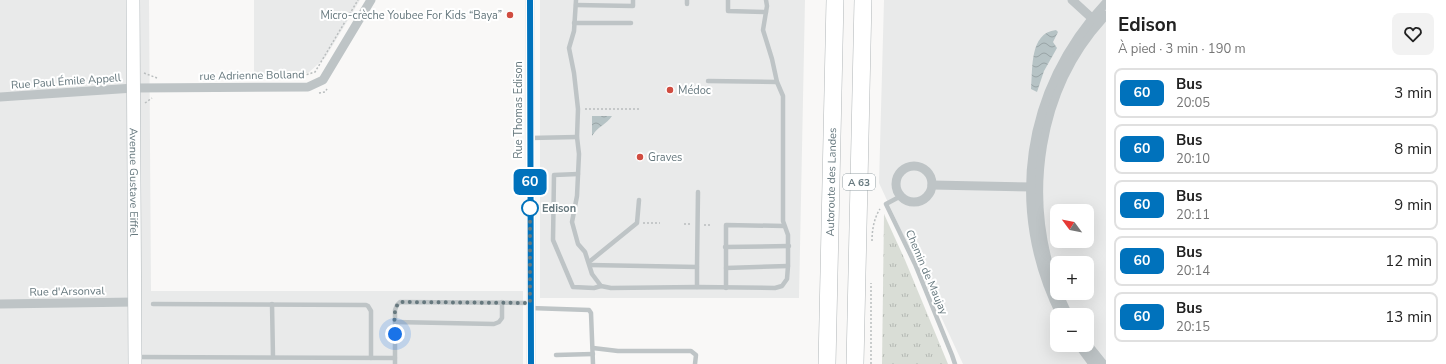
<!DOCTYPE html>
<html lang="fr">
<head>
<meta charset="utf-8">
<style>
	body { margin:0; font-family:"Nunito Sans",sans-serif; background:#f2f2f2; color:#222; height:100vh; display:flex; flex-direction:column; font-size:15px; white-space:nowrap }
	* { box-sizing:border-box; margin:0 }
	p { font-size:13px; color:#767676 }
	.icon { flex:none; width:22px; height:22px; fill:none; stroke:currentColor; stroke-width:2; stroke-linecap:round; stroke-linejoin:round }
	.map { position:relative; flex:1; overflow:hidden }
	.details { display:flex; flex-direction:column; background:#fff; width:340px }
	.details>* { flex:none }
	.badge { padding:0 8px; border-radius:6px; font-size:14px; line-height:26px }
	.needle { width:26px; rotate:302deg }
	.buttons { position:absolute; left:1050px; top:204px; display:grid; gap:8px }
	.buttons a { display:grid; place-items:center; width:44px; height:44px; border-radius:8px; background:#fff; box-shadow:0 4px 16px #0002; font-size:20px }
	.you { position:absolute; width:20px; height:20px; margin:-10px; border:3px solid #fff; border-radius:50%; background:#1a73e8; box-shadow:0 0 0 6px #1a73e833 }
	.map>.badge { position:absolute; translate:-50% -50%; box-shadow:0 0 0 2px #fff }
	.round { display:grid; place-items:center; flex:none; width:42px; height:42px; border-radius:8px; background:#f2f2f2 }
	.summary { display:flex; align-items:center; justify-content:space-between; height:68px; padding:0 12px }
	h1 { font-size:19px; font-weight:700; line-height:30px }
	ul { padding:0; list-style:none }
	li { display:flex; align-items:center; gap:12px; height:50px; margin:0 8px 6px; padding:0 4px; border:2px solid #e0e0e0; border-radius:8px }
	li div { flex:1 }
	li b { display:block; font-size:15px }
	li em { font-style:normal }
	li .badge { min-width:44px; font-weight:700; text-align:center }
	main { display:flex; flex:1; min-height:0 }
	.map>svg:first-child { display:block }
	.built { fill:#e9eaea; fill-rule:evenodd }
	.grass { fill:url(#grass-tufts) }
	.water { fill:url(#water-waves) }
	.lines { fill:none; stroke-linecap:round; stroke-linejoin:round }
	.secondary-casing { stroke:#b1b8bb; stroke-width:14 }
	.highway-casing { stroke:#b2b7b9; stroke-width:18 }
	.path { stroke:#b9bdbe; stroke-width:1.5; stroke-dasharray:2 2; stroke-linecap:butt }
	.lane { stroke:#bec4c6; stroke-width:4.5 }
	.street { stroke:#bec4c6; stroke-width:9 }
	.secondary { stroke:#fff; stroke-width:13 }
	.highway { stroke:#fff; stroke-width:17 }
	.line-casing { stroke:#fff; stroke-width:9 }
	.line { stroke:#0072bc; stroke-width:6 }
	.walk { stroke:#66787e; stroke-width:4; stroke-dasharray:0 7.2 }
	.poi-dot { fill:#d04c40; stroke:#fff; stroke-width:1.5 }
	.stop-dot { fill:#fff; stroke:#0072bc; stroke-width:2 }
	.labels { text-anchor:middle; stroke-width:4; stroke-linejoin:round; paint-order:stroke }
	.shield { fill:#fff; stroke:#94a0a5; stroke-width:1 }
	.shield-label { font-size:10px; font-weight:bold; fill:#66787e }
	.poi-label { font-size:11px; fill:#66787e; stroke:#fff; text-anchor:start }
	.street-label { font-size:11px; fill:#66787e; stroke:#fff }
	.stop-label { font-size:11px; font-weight:bold; fill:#66787e; stroke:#fff; text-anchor:start }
</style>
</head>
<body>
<main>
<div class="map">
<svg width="1106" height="364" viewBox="0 0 1106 364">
	<defs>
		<pattern id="grass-tufts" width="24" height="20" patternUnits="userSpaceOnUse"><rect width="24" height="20" fill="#d9ddd6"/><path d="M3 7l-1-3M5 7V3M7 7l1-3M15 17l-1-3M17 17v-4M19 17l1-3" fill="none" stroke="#b4b8b3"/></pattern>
		<pattern id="water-waves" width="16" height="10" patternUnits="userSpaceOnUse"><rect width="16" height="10" fill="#b6c3c5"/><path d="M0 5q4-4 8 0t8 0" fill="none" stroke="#98a3a5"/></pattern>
	</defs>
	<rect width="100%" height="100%" fill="#f9f8f7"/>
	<!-- built -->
	<g class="built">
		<polygon points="0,0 149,0 151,291 523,291 523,364 0,364"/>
		<polygon points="254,0 360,0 325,58 308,73 254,74"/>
		<polygon points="540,0 805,0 799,298 540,298"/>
		<path d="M884,0H1106V364H963L879,183ZM1057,211H1087V241H1057ZM1057,263H1087V293H1057ZM1057,315H1087V345H1057Z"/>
	</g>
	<!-- grass -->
	<polygon class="grass" points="884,214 905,260 948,364 882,364"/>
	<!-- water -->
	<g class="water">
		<path d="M1056,30L1058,32L1053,42L1057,48L1044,71L1037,92L1031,89C1033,69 1029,33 1056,30Z"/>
		<path d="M592,116H612C607,124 597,127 592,136Z"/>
	</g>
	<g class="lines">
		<defs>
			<g id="secondary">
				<path id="s1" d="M133,0L135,364"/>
			</g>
			<g id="highway">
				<path id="s2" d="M827,364L835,0"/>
				<polyline points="855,364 863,0"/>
			</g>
		</defs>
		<!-- secondary casing -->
		<use href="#secondary" class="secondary-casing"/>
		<!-- highway casing -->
		<use href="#highway" class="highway-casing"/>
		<!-- path -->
		<g class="path">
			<polyline points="144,73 157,78"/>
			<polyline points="299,77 315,72 358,0"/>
			<polyline points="319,93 325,92 327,89"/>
			<polyline points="145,103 152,98"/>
			<polyline points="585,109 639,109"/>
			<polyline points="643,223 660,223"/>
			<polyline points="684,224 691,224"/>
			<polyline points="704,225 710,225"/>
			<path d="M872,241C872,230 874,218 880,209"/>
			<polyline points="871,364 871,283"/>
		</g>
		<!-- lane -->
		<g class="lane">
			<polyline points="576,0 574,31 569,48 574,73 578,109 577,137 579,154 577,196 572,222 578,244 585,252 592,274 601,286 611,288 697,287 775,288 782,286 787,279 788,266 788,235 783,221 783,96 777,82 772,59 763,30 767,6 766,0"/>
			<polyline points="687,0 687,4"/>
			<polyline points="728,0 728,11 766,12"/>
			<polyline points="576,5 633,6 633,0"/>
			<polyline points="574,23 631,23"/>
			<polyline points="708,81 777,82"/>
			<polyline points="530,138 577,137"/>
			<polyline points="578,174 554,175 553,240 573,287 594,288 601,286"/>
			<polyline points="901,196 886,204 915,264 952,355 955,364"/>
			<polyline points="784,226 726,225 726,268 788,266"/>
			<polyline points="725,247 789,246"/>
			<polyline points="589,262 637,223 639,200"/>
			<polyline points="590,265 697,267 697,287"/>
			<polyline points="697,267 698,192"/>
			<polyline points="726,288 726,268"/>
			<polyline points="153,304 366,305 368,306 371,311 371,358"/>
			<polyline points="272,304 273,357"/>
			<polyline points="530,308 589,310 591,313 593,364"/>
			<polyline points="395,322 494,324 499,322 502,318 502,302"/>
			<polyline points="593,348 618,351 691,351 696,355 695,364"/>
			<polyline points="556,355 593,354"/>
			<polyline points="137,357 395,358 395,310 397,305 400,302 530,303"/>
			<polyline points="395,358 395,364"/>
		</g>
		<!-- street -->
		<g class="street">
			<polyline points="530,0 531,364"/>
			<polyline points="1072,0 1095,21"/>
			<polyline points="0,97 134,88 308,87 323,80 371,0"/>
			<circle cx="914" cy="184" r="18"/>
			<polyline points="932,185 1035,187"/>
			<path d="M1057,291C1022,198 1037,88 1106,15"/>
			<polyline points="1058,293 1068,315"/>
			<polyline points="0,304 135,302"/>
			<path d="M1061,315C1008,210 1025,89 1106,3"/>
			<polyline points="1087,344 1103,364"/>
			<polyline points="1079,345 1093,364"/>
		</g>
		<!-- secondary -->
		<use href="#secondary" class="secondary"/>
		<!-- highway -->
		<use href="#highway" class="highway"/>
	</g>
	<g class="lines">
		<defs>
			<polyline id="line" points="530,0 531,364"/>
		</defs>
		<!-- line casing -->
		<use href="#line" class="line-casing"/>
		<!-- line -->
		<use href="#line" class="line"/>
		<!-- walk -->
		<path class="walk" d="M395,334C395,325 392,308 400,302L530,303V208"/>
	</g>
	<!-- markers -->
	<g class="poi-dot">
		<circle cx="510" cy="15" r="4"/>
		<circle cx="670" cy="90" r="4"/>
		<circle cx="640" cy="157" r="4"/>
	</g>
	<circle class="stop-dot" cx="530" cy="208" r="8"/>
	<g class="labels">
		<!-- shield labels -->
		<rect class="shield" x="843" y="174" width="32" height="16" rx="3"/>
		<g class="shield-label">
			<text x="859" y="186">A 63</text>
		</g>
		<!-- poi labels -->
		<g class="poi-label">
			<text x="502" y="19" text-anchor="end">Micro-crèche Youbee For Kids “Baya”</text>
			<text x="678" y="94">Médoc</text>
			<text x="648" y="161">Graves</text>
		</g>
		<!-- street labels -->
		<g class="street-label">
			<text transform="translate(252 75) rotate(-1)" y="4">rue Adrienne Bolland</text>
			<text transform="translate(66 81) rotate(-4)" y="4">Rue Paul Émile Appell</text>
			<text transform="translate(518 110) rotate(-90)" y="4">Rue Thomas Edison</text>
			<text dy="4" stroke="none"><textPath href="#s1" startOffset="182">Avenue Gustave Eiffel</textPath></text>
			<text dy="4" stroke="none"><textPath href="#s2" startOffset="182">Autoroute des Landes</textPath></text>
			<text transform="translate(927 272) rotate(67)" y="4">Chemin de Maujay</text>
			<text transform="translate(67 291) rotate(-1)" y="4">Rue d'Arsonval</text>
		</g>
		<!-- stop labels -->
		<g class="stop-label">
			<text x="542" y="212">Edison</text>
		</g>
	</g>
</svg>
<div class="buttons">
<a><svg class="needle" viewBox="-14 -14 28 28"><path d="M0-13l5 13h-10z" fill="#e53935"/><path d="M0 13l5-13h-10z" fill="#767676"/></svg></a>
<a>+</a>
<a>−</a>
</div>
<div class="you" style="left:395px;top:334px"></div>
<b class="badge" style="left:530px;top:182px;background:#0072bc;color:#fff">60</b>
</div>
<section class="details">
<div class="summary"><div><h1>Edison</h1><p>À pied · 3 min · 190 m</p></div><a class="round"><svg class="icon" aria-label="heart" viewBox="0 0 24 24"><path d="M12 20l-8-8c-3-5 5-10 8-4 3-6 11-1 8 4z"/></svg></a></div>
<ul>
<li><span class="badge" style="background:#0072bc;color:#fff">60</span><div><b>Bus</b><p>20:05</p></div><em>3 min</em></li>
<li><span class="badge" style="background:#0072bc;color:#fff">60</span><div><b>Bus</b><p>20:10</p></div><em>8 min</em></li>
<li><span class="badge" style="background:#0072bc;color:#fff">60</span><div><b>Bus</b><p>20:11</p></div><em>9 min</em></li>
<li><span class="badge" style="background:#0072bc;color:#fff">60</span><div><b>Bus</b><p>20:14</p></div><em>12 min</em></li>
<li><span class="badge" style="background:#0072bc;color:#fff">60</span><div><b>Bus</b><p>20:15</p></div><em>13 min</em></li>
</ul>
</section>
</main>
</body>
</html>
